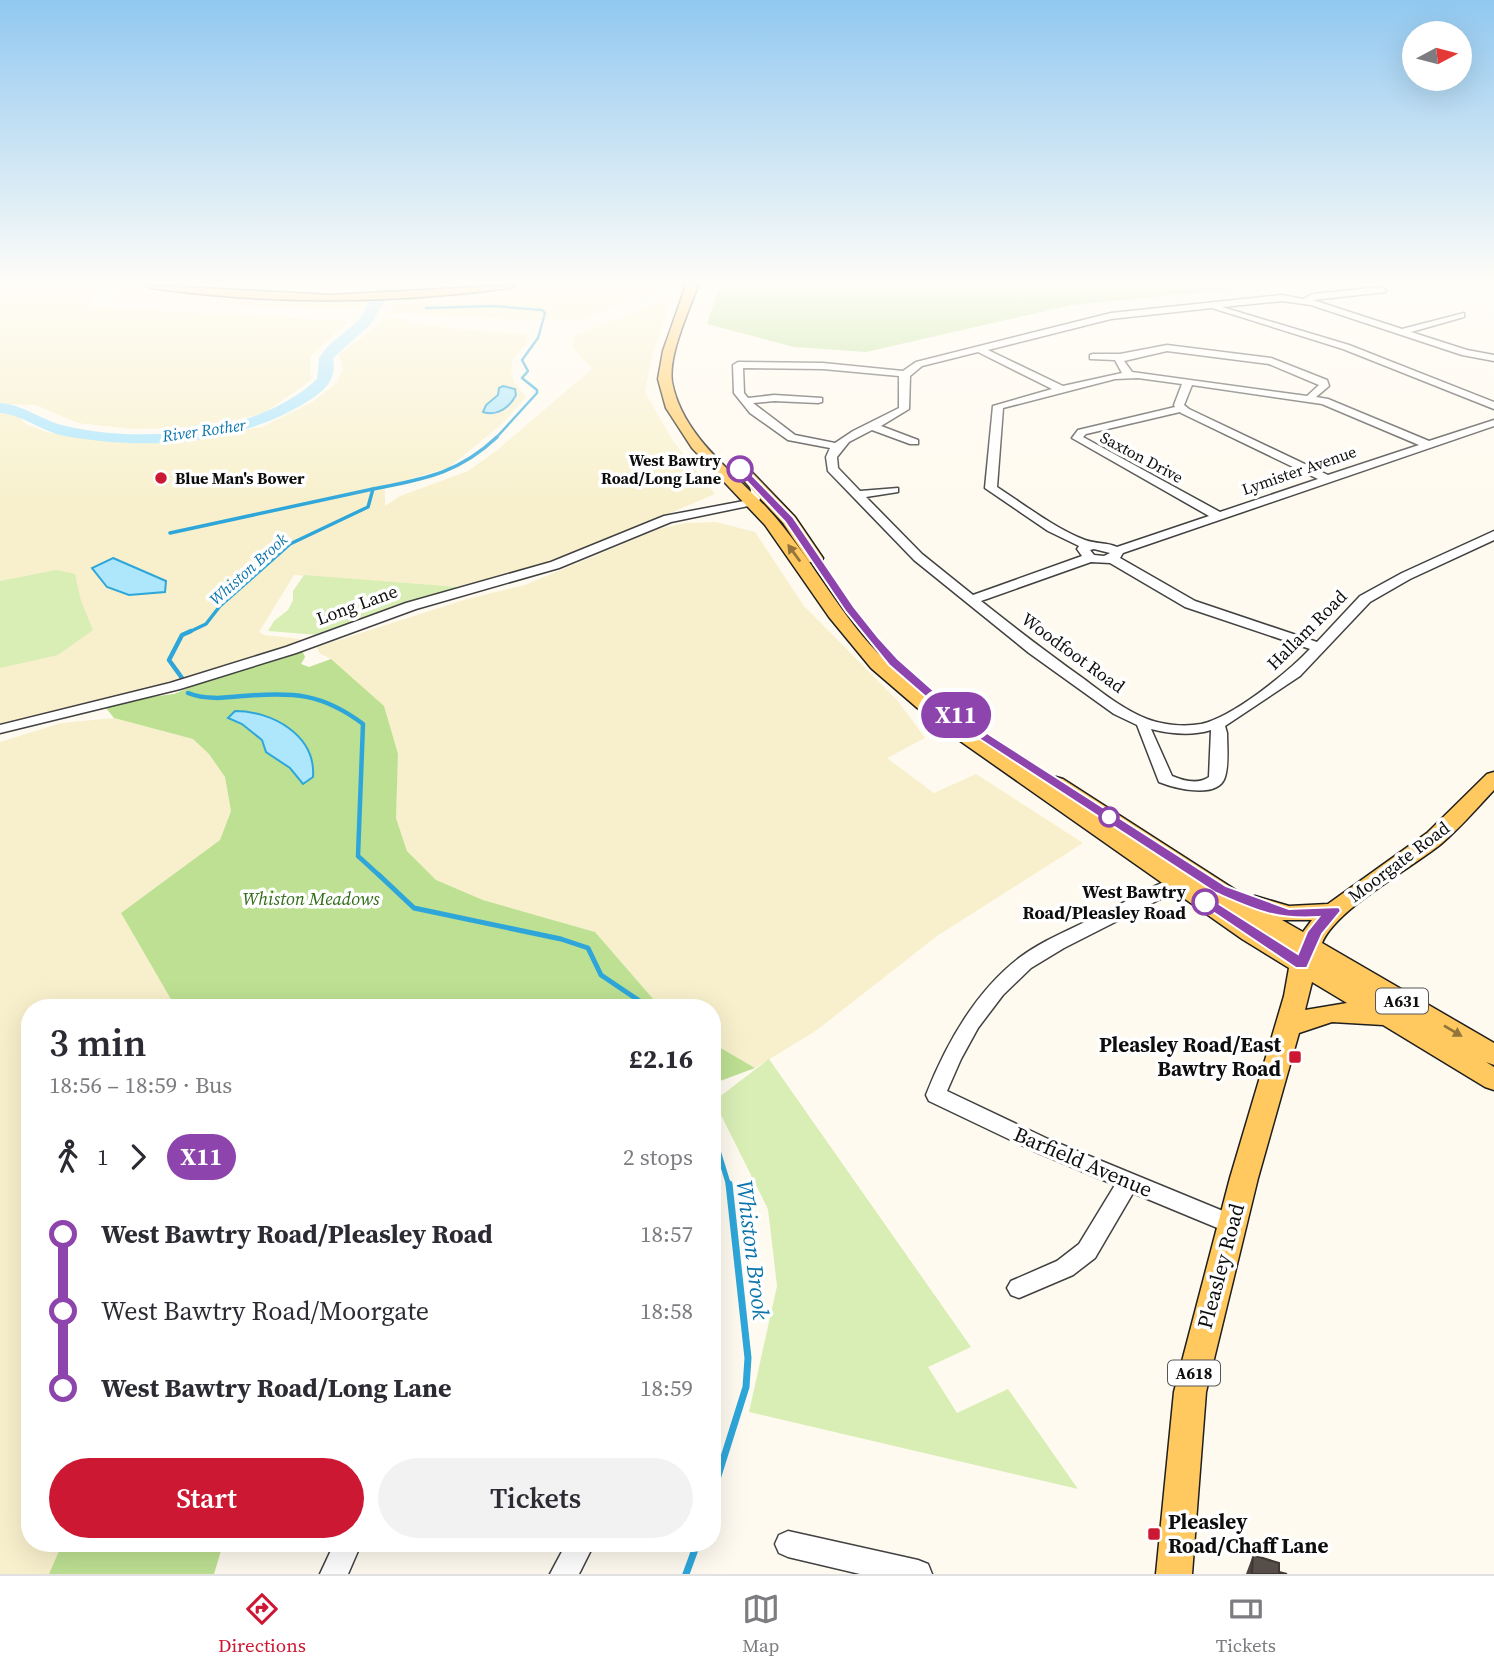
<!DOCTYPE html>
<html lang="en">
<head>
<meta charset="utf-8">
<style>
	body { margin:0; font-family:"Source Serif 4",serif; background:#f2f2f3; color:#2b2b33; height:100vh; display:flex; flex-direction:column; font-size:26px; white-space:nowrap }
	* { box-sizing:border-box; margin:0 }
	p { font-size:23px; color:#7c7c81 }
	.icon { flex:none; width:38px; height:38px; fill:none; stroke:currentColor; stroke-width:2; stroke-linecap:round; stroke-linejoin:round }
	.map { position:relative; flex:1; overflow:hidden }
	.sheet { position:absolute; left:21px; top:999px; width:700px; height:553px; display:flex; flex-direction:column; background:#fff; border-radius:28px; box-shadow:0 7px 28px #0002 }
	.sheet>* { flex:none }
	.badge { padding:0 14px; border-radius:23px; font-size:24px; line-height:46px }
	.needle { width:46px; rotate:83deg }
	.buttons { position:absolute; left:1402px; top:21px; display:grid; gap:14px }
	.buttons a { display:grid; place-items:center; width:70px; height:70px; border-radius:50%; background:#fff; box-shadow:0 7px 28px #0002; font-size:35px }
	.map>.badge { position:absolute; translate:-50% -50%; box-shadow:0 0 0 4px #fff }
	.legs { display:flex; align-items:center; gap:10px; height:77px; padding:0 28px; font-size:23px }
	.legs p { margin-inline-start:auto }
	.overview { display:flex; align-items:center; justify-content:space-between; height:119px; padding:0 28px }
	h1 { font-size:38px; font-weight:600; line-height:52px }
	.button { display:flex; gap:14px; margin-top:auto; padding:14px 28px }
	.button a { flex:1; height:80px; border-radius:42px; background:#cc1832; color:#fff; font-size:28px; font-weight:600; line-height:80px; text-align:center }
	.button a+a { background:#f2f2f3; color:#2b2b33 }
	ul { padding:0 28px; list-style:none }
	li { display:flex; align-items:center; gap:24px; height:77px; font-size:26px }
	li i { display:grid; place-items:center; width:10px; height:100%; margin:0 9px; background:currentColor }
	li i::after { content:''; width:18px; height:18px; margin:-9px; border:5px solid; border-radius:50%; background:#fff }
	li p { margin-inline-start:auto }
	li:first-child i { background:linear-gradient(#0000 50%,currentColor 0) }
	li:last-child i { background:linear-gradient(currentColor 50%,#0000 0) }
	.tabs { display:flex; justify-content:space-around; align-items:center; height:98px; border-top:2px solid #e1e1e2; background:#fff; font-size:19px; color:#7c7c81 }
	.tabs a { display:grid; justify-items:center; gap:4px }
	.tabs .current { color:#cc1832 }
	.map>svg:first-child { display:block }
	.farmland { fill:#f8f0cc }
	.green { fill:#d8eeb5 }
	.forest { fill:#bde092 }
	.water { fill:#aee6fc; stroke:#2ea6da; stroke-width:2 }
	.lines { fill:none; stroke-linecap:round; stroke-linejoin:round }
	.stream-far4 { stroke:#2ea6da; stroke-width:2.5 }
	.stream-far3 { stroke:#2ea6da; stroke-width:3.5 }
	.stream-far2 { stroke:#2ea6da; stroke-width:4.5 }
	.stream-far1 { stroke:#2ea6da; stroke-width:5 }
	.stream { stroke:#2ea6da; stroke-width:7 }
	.river { fill:#aee6fc; fill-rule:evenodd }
	.minor-casing { stroke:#414141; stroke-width:3 }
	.major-casing { stroke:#1f1f1f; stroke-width:3 }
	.minor { fill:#fff; fill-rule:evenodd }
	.major { fill:#ffc95f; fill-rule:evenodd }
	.wall { fill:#4c433f }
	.building { fill:#584e49; stroke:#3e3733; stroke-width:2 }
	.oneway { fill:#93753b }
	.line-1 { fill:#8e44ad; stroke:#fff; stroke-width:2 }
	.stop-1-dot { fill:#fff; stroke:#8e44ad; stroke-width:3.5 }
	.poi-dot { fill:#cc1832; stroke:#fff; stroke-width:2.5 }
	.labels { text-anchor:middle; stroke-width:7; stroke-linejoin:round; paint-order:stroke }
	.far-water-label { font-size:16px; font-style:italic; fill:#0b75ac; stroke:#fff }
	.far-street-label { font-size:16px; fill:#0e0e0e; stroke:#fff }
	.far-stop-label { font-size:16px; font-weight:bold; fill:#0e0e0e; stroke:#fff; text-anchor:end }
	.far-poi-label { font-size:16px; font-weight:bold; fill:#0e0e0e; stroke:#fff; text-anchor:start }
	.shield { fill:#fff; stroke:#565656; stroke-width:2 }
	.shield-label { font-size:16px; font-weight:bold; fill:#0e0e0e }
	.street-label { font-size:18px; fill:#0e0e0e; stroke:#fff }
	.stop-label { font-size:18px; font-weight:bold; fill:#0e0e0e; stroke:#fff; text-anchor:end }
	.park-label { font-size:18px; font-style:italic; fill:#316d18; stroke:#fff }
	.near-poi-label { font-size:21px; font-weight:bold; fill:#0e0e0e; stroke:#fff; text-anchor:end }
	.near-street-label { font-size:21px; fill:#0e0e0e; stroke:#fff }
	.near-water-label { font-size:23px; font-style:italic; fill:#0b75ac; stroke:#fff }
</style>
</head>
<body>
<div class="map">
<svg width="1494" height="1574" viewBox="0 0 1494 1574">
	<rect width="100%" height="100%" fill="#fffaef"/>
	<!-- farmland -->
	<g class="farmland">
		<polygon points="15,285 82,285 99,288 93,295 90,307 348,321 310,357 311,380 266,412 236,420 179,428 132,429 78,423 36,405 0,404 0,291"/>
		<polygon points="575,285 655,285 671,288 583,319 531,320 389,313 396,302 448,300"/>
		<polygon points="122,289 211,295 368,300 361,310 266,307 115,298"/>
		<polygon points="672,297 653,353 645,392 673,441 715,494 560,560 510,576 459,587 294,575 259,632 264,635 301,639 280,650 157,685 0,724 0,412 16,414 27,425 50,433 151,443 186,440 262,427 312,402 336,384 343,369 339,354 388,318 405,319 409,324 527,335 528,342 513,359 511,373 514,382 526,397 502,424 448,468 385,486 385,506 400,496 468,471 496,451 592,369 572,347 573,337"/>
		<polygon points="716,522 755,532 804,606 898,701 925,738 887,758 934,793 976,774 1083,843 937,936 817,1030 755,1068 712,1043 712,1008 661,1008 595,932 483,900 435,880 407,850 396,818 398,754 331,659 319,653 317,647 467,599 525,585 661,528 686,523"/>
		<polygon points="114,718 193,739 209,754 225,777 231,811 220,840 121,913 176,1008 30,1008 30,1544 62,1544 49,1574 0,1574 0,742 61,723"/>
	</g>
	<!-- green -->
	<g class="green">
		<polygon points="510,288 553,289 396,302 397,299"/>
		<polygon points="56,570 75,574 81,601 93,630 58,655 0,668 0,581"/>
		<polygon points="304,575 459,587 318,635 268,631 274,621 288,610 293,600 293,591"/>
		<polygon points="769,1059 971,1347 928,1367 957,1413 1008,1389 1078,1489 749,1412 777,1286 768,1209 714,1101"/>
	</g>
	<!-- forest -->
	<g class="forest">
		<polygon points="720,285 1277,285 1072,305 866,352 794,347 707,324"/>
		<polygon points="302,650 305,657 301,664 309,667 331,659 384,706 398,754 396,818 407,851 436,880 483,900 595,932 661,1008 176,1008 121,913 220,840 231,811 225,777 209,754 193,739 114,718 106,708 142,698 174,694 210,679"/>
		<polygon points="712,1043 755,1068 712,1084"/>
		<polygon points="62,1544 223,1544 214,1574 49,1574"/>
	</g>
	<!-- water -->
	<g class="water">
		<path d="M503,386L515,389L516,395C510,407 497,417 483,412L486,405L498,395L499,388Z"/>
		<polygon points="113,558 166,581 165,592 129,595 107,587 92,568"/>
		<path d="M235,711C272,711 316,735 313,777L303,784L290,768L266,752L262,740L242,724L228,718Z"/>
	</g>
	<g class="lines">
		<!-- stream-far4 -->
		<polyline class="stream-far4" points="426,308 494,306 542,310 545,313 538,338 522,360 528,371 522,378 537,390 537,393 495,439"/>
		<!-- stream-far3 -->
		<g class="stream-far3">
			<polyline points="170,533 373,489"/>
			<path d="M187,633L206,624L220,606L290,544L368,507L373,489C423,479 458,474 497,437"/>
		</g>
		<!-- stream-far2 -->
		<g class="stream-far2">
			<polyline points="182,678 169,660 182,635 191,631"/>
			<path d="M188,693C206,700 224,698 243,696C293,692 322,693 363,724L358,856L381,877"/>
		</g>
		<!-- stream-far1 -->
		<g class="stream-far1">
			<polyline points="379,875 414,908 561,939 588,948 601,975 650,1008"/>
			<polyline points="712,1131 729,1186"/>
		</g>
		<!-- stream -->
		<g class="stream">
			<polyline points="712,1495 746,1387 748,1358 729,1184"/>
			<polyline points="686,1574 697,1544"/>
		</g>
		<!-- river -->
		<path class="river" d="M377,285H391L383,304L370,325L333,358C338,383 320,394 300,406C230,446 143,450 65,436C42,432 24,415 0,413V403C25,405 42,421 66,426C142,444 258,435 317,379L319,358L327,347L360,319Z"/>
		<defs>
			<g id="minor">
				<path d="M1382,287L1386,290L1385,292L1313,300L1402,329L1464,313V317L1411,332L1467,350L1494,355V361L1462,355L1311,305L1282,301L1222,307L1349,345L1494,402V409L1343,349L1212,308L1111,319L988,350L1063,386L1122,373L1115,360L1090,359V355L1093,354H1120L1167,345L1271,358L1327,380L1329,386L1316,397L1328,399L1429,441L1494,420V426L1123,553L1120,558L1195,601L1317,642L1360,596L1402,573L1494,531V540L1410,579L1370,602L1300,676L1225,726L1227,733C1227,746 1229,764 1225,777C1218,800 1174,788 1159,782L1137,725L1114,714L1029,653L914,560L828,471L826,457L830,448L788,440L750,413L734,393L733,365L738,362L823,363L903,371L916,362L1111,313L1282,295L1303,299L1313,294ZM1167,351L1269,364L1319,385L1307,396L1132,372L1124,361ZM978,352L1052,389L993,406L985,488L1048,531L1079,546L1077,549L1082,556L973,595L922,554L866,497L898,492V488L860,491L838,468L837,457L849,442L872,430L910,444H918V440L881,426L909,409L910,376L922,366ZM743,368L823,369L899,376V408L853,431L835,443L795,435L753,403L774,401L818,403L822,402V398L774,395L748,398L744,393ZM1138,378L1182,384L1174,405L1175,407L1078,430L1072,438L1209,516L1117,547C1106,542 1095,544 1085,540C1054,528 1025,505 997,487L1003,408L1115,379ZM1192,385L1322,404L1419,445L1328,475L1189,409L1184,405ZM1180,412L1181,413L1318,479L1220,512L1083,437L1086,434ZM1094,549L1110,553L1104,556L1094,555L1090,550ZM1091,562L1110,563L1185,607L1310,649C1287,673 1233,717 1201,724C1184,727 1163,725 1147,719C1124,710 1104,694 1084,679C1049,654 1015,628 981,601ZM1151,729C1171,734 1192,736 1211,730L1209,777C1198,785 1184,781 1172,776Z"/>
				<polygon points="752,476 756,477 763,490 758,504 671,522 559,568 416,609 296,653 180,689 0,733 0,725 170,683 286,647 406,603 551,562 664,516 749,500 751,490 746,479"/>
				<path d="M1178,877L1184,879L1187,883L1184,887L1064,948L1031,968L1003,995L978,1028L961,1059L947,1091L1048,1139L1240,1218L1243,1225L1240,1232L1232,1234L1133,1193L1095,1258L1073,1275L1019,1298L1011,1295L1007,1288L1011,1281L1057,1261L1079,1244L1115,1185L1034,1151L929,1101L926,1095C946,1044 975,992 1019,958C1044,939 1077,927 1105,912C1128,901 1153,884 1178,877Z"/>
				<polygon points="788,1531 918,1560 928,1564 932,1574 860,1574 788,1557 779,1553 775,1544 779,1535"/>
				<polygon points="334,1544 361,1544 348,1574 320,1574"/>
				<polygon points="566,1544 594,1544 579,1574 550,1574"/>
			</g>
			<g id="major">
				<path d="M145,285L331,295L516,285L510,288C389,304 271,305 151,288Z"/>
				<path d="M686,285H698C689,311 668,355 672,382C683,440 740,476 776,518C815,564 842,619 886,661C935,708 991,744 1046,782L1056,777L1063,779L1248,898L1255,896L1289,906L1328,904L1427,833L1487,774L1494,772V790C1477,808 1460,828 1441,844C1410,869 1336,909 1322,943L1494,1043V1065L1486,1062L1494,1067V1090L1485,1087L1383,1025L1332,1022L1299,1033L1258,1178L1206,1392L1192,1574H1156L1174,1392L1230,1178L1284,996L1289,968L1242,939L936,724L871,668L829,617L765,525L692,448L666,408L658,379L663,351ZM1282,920H1312L1303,932ZM1312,982L1347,1003L1305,1010Z"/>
				<polygon points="740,464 745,465 795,517 823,558 821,562 809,562 783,523 735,471 733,468 735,465"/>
			</g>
		</defs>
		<!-- minor casing -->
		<use href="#minor" class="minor-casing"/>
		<!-- major casing -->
		<use href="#major" class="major-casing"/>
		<!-- minor -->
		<use href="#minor" class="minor"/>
		<!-- major -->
		<use href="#major" class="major"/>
	</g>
	<!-- wall -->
	<polygon class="wall" points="1253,1555 1279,1572 1287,1574 1246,1574"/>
	<!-- building -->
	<polygon class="building" points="1253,1555 1279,1563 1279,1572 1287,1574 1252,1574"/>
	<!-- one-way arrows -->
	<defs><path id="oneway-solid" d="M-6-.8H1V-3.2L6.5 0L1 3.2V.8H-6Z" transform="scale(1.75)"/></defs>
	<g class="oneway">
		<use href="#oneway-solid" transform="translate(794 553) rotate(-126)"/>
		<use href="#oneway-solid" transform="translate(1453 1031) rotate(31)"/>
	</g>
	<!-- sky -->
	<linearGradient id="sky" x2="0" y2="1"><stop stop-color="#91c8f0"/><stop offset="0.56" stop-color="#fffdf8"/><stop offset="1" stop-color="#fffdf8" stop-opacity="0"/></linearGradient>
	<rect width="1494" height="505" fill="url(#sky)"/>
	<!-- line-1 -->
	<path class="line-1" d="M737,467H744L793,517L854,607L878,637L898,659L951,706L990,735L1226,886L1289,909L1339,907L1341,911L1322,934L1307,968H1296L1198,902L1200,899H1211L1298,954L1307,932L1319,917C1275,920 1255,910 1216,893L981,740L942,711L889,665L846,612L785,522L737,471Z"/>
	<!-- markers -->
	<g class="stop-1-dot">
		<circle cx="740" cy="469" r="12"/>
		<circle cx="1109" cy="817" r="9"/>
		<circle cx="1205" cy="902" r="12"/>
	</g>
	<g class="poi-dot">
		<circle cx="161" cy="478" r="7"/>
		<rect x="1288" y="1050" width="14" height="14" rx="3.5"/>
		<rect x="1147" y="1527" width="14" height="14" rx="3.5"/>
	</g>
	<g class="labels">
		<!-- far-water labels -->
		<g class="far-water-label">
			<text transform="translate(204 430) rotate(-8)" y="6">River Rother</text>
			<text transform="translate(248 569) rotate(-42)" y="6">Whiston Brook</text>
		</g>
		<!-- far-street labels -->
		<g class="far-street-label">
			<text transform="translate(1142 457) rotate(28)" y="6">Saxton Drive</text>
			<text transform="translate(1299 470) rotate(-19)" y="6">Lymister Avenue</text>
		</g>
		<!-- far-stop labels -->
		<g class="far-stop-label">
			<text x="721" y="466">West Bawtry<tspan x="721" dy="18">Road/Long Lane</tspan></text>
		</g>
		<!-- far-poi labels -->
		<g class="far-poi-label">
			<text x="175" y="484">Blue Man's Bower</text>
		</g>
		<!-- shield labels -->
		<g class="shield">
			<rect x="1376" y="988.5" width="52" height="25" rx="5"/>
			<rect x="1168" y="1360.5" width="52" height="25" rx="5"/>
		</g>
		<g class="shield-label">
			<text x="1402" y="1007">A631</text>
			<text x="1194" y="1379">A618</text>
		</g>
		<!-- street labels -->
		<g class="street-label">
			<text transform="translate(357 605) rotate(-20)" y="6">Long Lane</text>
			<text transform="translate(1307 630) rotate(-45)" y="6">Hallam Road</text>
			<text transform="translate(1073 653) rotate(36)" y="6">Woodfoot Road</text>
			<text transform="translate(1399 862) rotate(-37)" y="6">Moorgate Road</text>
		</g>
		<!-- stop labels -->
		<g class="stop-label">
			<text x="1186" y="898">West Bawtry<tspan x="1186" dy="21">Road/Pleasley Road</tspan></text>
		</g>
		<!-- park labels -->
		<g class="park-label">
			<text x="311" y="905">Whiston Meadows</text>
		</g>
		<!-- near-poi labels -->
		<g class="near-poi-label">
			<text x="1281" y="1052">Pleasley Road/East<tspan x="1281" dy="24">Bawtry Road</tspan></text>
			<text x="1168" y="1529" text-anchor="start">Pleasley<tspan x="1168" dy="24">Road/Chaff Lane</tspan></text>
		</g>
		<!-- near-street labels -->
		<g class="near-street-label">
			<text transform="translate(1083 1162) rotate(23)" y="7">Barfield Avenue</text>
			<text transform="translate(1221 1266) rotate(-75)" y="7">Pleasley Road</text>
		</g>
		<!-- near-water labels -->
		<g class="near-water-label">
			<text transform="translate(753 1250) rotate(83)" y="8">Whiston Brook</text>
		</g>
	</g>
</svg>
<div class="buttons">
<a><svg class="needle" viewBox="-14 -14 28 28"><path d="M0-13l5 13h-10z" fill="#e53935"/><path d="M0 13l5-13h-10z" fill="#7c7c81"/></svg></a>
</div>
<b class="badge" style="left:956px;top:715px;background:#8e44ad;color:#fff">X11</b>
<section class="sheet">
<div class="overview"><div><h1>3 min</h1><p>18:56 – 18:59 · Bus</p></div><b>£2.16</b></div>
<div class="legs"><svg class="icon" aria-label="walk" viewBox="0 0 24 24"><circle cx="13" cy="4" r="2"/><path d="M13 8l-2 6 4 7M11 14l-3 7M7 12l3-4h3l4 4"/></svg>1<svg class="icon" aria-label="forward" viewBox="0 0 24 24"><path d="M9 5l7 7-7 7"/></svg><b class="badge" style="background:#8e44ad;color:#fff">X11</b><p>2 stops</p></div>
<ul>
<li><i style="color:#8e44ad"></i><b>West Bawtry Road/Pleasley Road</b><p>18:57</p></li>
<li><i style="color:#8e44ad"></i><span>West Bawtry Road/Moorgate</span><p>18:58</p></li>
<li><i style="color:#8e44ad"></i><b>West Bawtry Road/Long Lane</b><p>18:59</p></li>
</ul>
<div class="button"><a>Start</a><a>Tickets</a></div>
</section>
</div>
<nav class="tabs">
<a class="current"><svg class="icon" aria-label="directions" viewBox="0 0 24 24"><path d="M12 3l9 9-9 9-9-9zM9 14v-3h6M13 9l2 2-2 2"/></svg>Directions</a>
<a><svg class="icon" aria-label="map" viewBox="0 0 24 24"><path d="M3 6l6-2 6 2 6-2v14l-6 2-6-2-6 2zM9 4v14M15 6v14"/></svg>Map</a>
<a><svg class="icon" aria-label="tickets" viewBox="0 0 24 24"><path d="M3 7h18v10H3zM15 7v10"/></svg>Tickets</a>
</nav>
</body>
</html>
